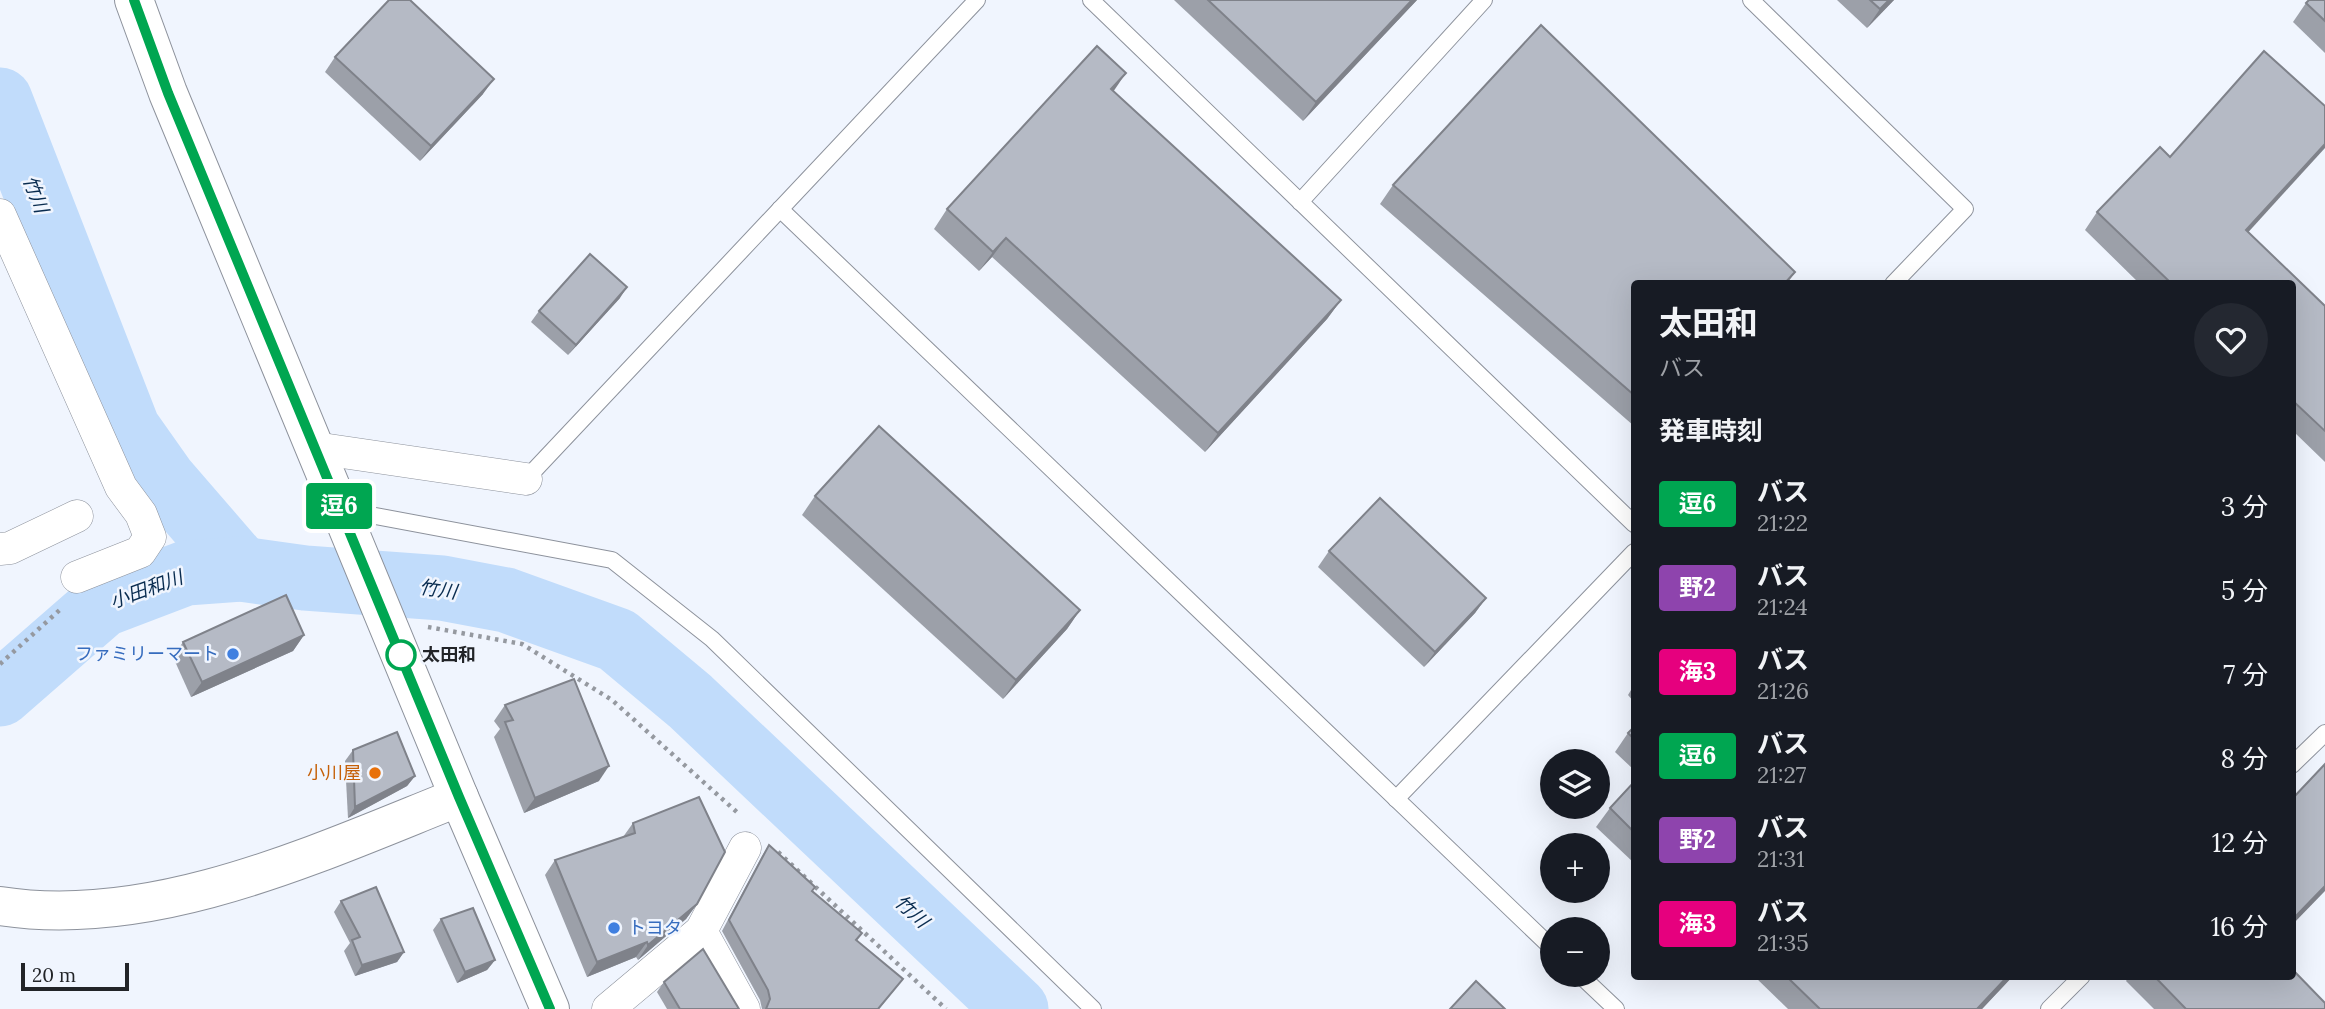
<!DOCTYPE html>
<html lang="ja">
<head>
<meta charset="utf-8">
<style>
	body { margin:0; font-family:Lora,"Noto Sans JP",serif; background:#242831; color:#f1f3f6; height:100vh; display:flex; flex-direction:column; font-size:26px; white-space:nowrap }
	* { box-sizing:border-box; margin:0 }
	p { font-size:23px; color:#9ea1a6 }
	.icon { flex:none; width:38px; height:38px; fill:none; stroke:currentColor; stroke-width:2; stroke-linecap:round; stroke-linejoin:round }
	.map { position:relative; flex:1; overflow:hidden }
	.drawer { position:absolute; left:1631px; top:280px; width:665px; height:700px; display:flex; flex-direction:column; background:#171b24; border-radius:7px; box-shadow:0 7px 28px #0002 }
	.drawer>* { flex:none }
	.badge { padding:0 14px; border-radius:5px; font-size:24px; line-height:46px }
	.buttons { position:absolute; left:1540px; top:749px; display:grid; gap:14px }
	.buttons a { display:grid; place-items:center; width:70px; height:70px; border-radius:50%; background:#171b24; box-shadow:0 7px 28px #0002; font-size:35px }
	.scale { position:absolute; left:21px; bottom:18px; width:108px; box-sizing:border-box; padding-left:7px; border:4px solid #222428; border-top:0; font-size:19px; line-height:24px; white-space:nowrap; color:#222428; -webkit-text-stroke:5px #f0f5fe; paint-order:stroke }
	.map>.badge { position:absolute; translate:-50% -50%; box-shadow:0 0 0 4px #fff }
	h2 { padding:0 28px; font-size:26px; line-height:63px }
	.round { display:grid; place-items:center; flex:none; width:74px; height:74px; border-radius:37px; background:#242831 }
	.overview { display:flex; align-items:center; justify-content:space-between; height:119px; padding:0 28px }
	h1 { font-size:33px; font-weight:700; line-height:52px }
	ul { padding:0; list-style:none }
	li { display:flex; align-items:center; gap:21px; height:84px; padding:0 28px }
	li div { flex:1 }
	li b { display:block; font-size:26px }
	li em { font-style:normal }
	li .badge { min-width:77px; font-weight:700; text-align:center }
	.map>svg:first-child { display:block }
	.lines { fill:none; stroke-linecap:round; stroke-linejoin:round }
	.river { stroke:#c1dcfb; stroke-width:65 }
	.service-casing { stroke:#8d929c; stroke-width:18 }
	.minor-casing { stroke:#8d929c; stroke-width:33 }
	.tertiary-casing { stroke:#8d929c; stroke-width:40 }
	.trunk-casing { stroke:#8d929c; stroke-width:40 }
	.path { stroke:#9599a0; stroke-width:4.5; stroke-dasharray:3.5 5; stroke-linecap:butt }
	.service { stroke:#fff; stroke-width:16 }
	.minor { stroke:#fff; stroke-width:32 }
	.tertiary { stroke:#fff; stroke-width:38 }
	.trunk { stroke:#fff; stroke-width:38 }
	.wall { fill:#9ca0a9 }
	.shaded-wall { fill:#7f828a }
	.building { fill:#b5bac5; stroke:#7f828a; stroke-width:2 }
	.line-casing { stroke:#fff; stroke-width:16 }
	.line { stroke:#00a651; stroke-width:10 }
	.shop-dot { fill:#3f7fe0; stroke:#f0f5fe; stroke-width:2.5 }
	.stop-dot { fill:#fff; stroke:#00a651; stroke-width:3.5 }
	.food-dot { fill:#e8710a; stroke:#f0f5fe; stroke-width:2.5 }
	.labels { text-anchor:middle; stroke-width:5; stroke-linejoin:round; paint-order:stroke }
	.shop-label { font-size:18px; fill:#366cbe; stroke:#f0f5fe; text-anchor:end }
	.stop-label { font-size:18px; font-weight:bold; fill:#222428; stroke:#f0f5fe; text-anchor:start }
	.food-label { font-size:18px; fill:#c56008; stroke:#f0f5fe; text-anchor:end }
	.water-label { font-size:19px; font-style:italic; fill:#092c50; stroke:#f0f5fe }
</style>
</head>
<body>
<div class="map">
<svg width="2325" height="1009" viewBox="0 0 2325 1009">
	<rect width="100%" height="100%" fill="#f0f5fe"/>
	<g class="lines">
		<!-- river -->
		<g class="river">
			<polyline points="0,100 128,429 164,480 241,569"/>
			<polyline points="0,694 102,605 186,573 241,569 305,578 442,588 506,600 617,640 690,701 1016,1009"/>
		</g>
		<defs>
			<g id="service">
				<polyline points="1091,0 1634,524"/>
				<polyline points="1751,0 1965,209 1893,284"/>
				<polyline points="1300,202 1484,0"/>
				<polyline points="780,209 1552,948"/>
				<polyline points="526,479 977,0"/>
				<polyline points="343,510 612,560 712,639 1093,1009"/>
				<polyline points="2292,765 2325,733"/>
				<polyline points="1396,799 1634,552"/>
				<polyline points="1580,975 1616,1009"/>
				<polyline points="2049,1009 2082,976"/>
			</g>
			<g id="minor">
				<polyline points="0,215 121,487 141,514 150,537 140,552 77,577"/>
				<polyline points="315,448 526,479"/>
				<polyline points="0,549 10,548 77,516"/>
				<polyline points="701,931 744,1009"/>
				<polyline points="608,1009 701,931 745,848"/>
			</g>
			<path id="tertiary" d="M0,906C154,930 318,853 459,797"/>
			<polyline id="trunk" points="134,0 168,93 459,797 550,1009"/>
		</defs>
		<!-- service casing -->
		<use href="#service" class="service-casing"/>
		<!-- minor casing -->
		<use href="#minor" class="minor-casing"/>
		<!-- tertiary casing -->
		<use href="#tertiary" class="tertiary-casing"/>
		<!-- trunk casing -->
		<use href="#trunk" class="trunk-casing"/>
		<!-- path -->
		<g class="path">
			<polyline points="428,627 522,644 612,700 739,814"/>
			<polyline points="0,664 63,607"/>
			<polyline points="778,852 946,1009"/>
		</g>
		<!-- service -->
		<use href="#service" class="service"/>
		<!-- minor -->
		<use href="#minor" class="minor"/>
		<!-- tertiary -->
		<use href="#tertiary" class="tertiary"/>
		<!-- trunk -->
		<use href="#trunk" class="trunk"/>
	</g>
	<!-- wall -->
	<g class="wall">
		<polygon points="1174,0 1417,0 1303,121"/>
		<polygon points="1837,0 1894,0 1867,28"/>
		<polygon points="2325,0 2325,53 2293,22 2306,3"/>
		<polygon points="335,57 483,94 420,161 325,72"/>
		<polygon points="1113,91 1341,300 1327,319 1205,452 992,257 979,271 934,229 947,209"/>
		<polygon points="1393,185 1795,272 1787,284 1634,284 1634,426 1380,204"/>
		<polygon points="2097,212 2248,232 2325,306 2325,462 2292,430 2292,284 2140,284 2085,230"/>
		<polygon points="620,298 568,355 531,322 539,311"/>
		<polygon points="815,496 1080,610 1067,629 1003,699 802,515"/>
		<polygon points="1329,551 1486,598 1475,613 1424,667 1318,567"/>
		<polygon points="304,635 293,651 191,697 173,657 183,642"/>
		<polygon points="1634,685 1634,702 1628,695"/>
		<polygon points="505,705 599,781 524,813 494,737 500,729 494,721"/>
		<polygon points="1634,727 1634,770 1615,752 1628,733"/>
		<polygon points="353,750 415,776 407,786 348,818 345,761"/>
		<polygon points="1634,782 1634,863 1596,827 1610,808"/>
		<polygon points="633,823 697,904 686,919 638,960 636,957 587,977 545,875 555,860 623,837"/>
		<polygon points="769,845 812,892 862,933 857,940 895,989 879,1009 762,1009 760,1000 722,931 762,856"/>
		<polygon points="341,901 404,952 397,962 355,976 344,951 350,943 334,912"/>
		<polygon points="441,919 495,960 487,970 457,983 433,930"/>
		<polygon points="1754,976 2013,976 1982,1009 1788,1009"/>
		<polygon points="2129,976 2292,976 2325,1009 2154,1009 2126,981"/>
		<polygon points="664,982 739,1009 667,1009 657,992"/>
	</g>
	<!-- shaded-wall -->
	<g class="shaded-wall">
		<polygon points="1412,0 1417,0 1303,121 1316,102"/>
		<polygon points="1889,0 1894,0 1867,28 1880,9"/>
		<polygon points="1126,73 1113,92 1111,89"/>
		<polygon points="494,79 483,94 420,161 431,146"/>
		<polygon points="2325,144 2325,148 2233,249 2246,230"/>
		<polygon points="1006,238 992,257 979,271 993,252"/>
		<polygon points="627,287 620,298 568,355 576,345"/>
		<polygon points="1341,300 1327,319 1205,452 1218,433"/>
		<polygon points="1486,598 1475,613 1424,667 1435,652"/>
		<polygon points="1080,610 1067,629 1003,699 1016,680"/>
		<polygon points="304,635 293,651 191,697 202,682"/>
		<polygon points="609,766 599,781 524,813 535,798"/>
		<polygon points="415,776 407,786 348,818 355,807"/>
		<polygon points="2325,886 2325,891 2292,925 2292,920"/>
		<polygon points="697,904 686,919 638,960 648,945"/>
		<polygon points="647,942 636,957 587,977 597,962"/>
		<polygon points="404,952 397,962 355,976 362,965"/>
		<polygon points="495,960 487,970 457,983 465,972"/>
		<polygon points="2008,976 2013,976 1982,1009 1977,1009"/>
	</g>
	<!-- building -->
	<g class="building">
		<polygon points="389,0 410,0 494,79 431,146 335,57"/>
		<polygon points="1208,0 1412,0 1316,102"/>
		<polygon points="1870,0 1889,0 1880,9"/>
		<polygon points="2309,0 2325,0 2325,21 2306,3"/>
		<polygon points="1541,25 1795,272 1784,284 1634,284 1634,395 1393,185"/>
		<polygon points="1097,46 1126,73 1111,89 1341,300 1218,433 1006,238 993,252 947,209"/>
		<polygon points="2264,51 2325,106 2325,144 2246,230 2325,306 2325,431 2292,400 2292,284 2172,284 2097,212 2160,147 2170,157"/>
		<polygon points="590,254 627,287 576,345 539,311"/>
		<polygon points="879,426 1080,610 1016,680 815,496"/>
		<polygon points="1380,498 1486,598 1435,652 1329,551"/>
		<polygon points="286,595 304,635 202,682 183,642"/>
		<polygon points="574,679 609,766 535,798 505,722 513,720 505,705"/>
		<polygon points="1634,727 1634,739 1628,733"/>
		<polygon points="397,732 415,776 355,807 353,750"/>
		<polygon points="2325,764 2325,886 2292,920 2292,799"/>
		<polygon points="1634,782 1634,832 1610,808"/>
		<polygon points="699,797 725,852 697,904 648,945 647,942 597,962 555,860 635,833 633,823"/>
		<polygon points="769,845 815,887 812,891 862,933 856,940 903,979 878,1009 766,1009 770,999 768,990 729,920"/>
		<polygon points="376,887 404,952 362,965 352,940 360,937 341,901"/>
		<polygon points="473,908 495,960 465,972 441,919"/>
		<polygon points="703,949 739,1009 680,1009 664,982"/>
		<polygon points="2292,969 2325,1003 2325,1009 2186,1009 2154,976 2292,976"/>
		<polygon points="1786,976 2008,976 1977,1009 1820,1009"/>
		<polygon points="1476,981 1505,1009 1450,1009"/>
	</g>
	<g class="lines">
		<defs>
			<polyline id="line" points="134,0 168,93 459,797 550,1009"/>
		</defs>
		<!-- line casing -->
		<use href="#line" class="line-casing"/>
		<!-- line -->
		<use href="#line" class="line"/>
	</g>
	<!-- markers -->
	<g class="shop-dot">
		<circle cx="233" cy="654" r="7"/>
		<circle cx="614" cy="928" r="7"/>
	</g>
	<circle class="stop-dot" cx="401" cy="655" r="14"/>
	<circle class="food-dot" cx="375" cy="773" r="7"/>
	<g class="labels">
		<!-- shop labels -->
		<g class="shop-label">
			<text x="219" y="660">ファミリーマート</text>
			<text x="628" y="934" text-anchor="start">トヨタ</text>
		</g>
		<!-- stop labels -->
		<g class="stop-label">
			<text x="422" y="661">太田和</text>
		</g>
		<!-- food labels -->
		<g class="food-label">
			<text x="361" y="779">小川屋</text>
		</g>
		<!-- water labels -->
		<g class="water-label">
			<text transform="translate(36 194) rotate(69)" y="7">竹川</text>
			<text transform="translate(146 589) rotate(-20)" y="7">小田和川</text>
			<text transform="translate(438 589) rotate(8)" y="7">竹川</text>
			<text transform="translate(912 911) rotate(43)" y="7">竹川</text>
		</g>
	</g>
</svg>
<div class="buttons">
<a><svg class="icon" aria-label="layers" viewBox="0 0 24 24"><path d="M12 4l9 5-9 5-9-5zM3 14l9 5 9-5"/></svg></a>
<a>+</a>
<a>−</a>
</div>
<div class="scale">20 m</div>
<b class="badge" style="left:339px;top:506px;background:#00a651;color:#fff">逗6</b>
<section class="drawer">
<div class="overview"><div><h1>太田和</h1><p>バス</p></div><a class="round"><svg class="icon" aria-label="heart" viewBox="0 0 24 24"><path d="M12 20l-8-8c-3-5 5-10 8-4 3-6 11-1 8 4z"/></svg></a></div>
<h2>発車時刻</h2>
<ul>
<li><span class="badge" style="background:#00a651;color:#fff">逗6</span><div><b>バス</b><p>21:22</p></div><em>3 分</em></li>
<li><span class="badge" style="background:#8e44ad;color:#fff">野2</span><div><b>バス</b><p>21:24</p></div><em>5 分</em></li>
<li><span class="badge" style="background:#e6007e;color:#fff">海3</span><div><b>バス</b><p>21:26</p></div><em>7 分</em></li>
<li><span class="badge" style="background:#00a651;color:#fff">逗6</span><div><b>バス</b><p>21:27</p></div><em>8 分</em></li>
<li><span class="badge" style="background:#8e44ad;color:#fff">野2</span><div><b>バス</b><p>21:31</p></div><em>12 分</em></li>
<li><span class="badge" style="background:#e6007e;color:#fff">海3</span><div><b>バス</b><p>21:35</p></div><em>16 分</em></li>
</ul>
</section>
</div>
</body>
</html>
